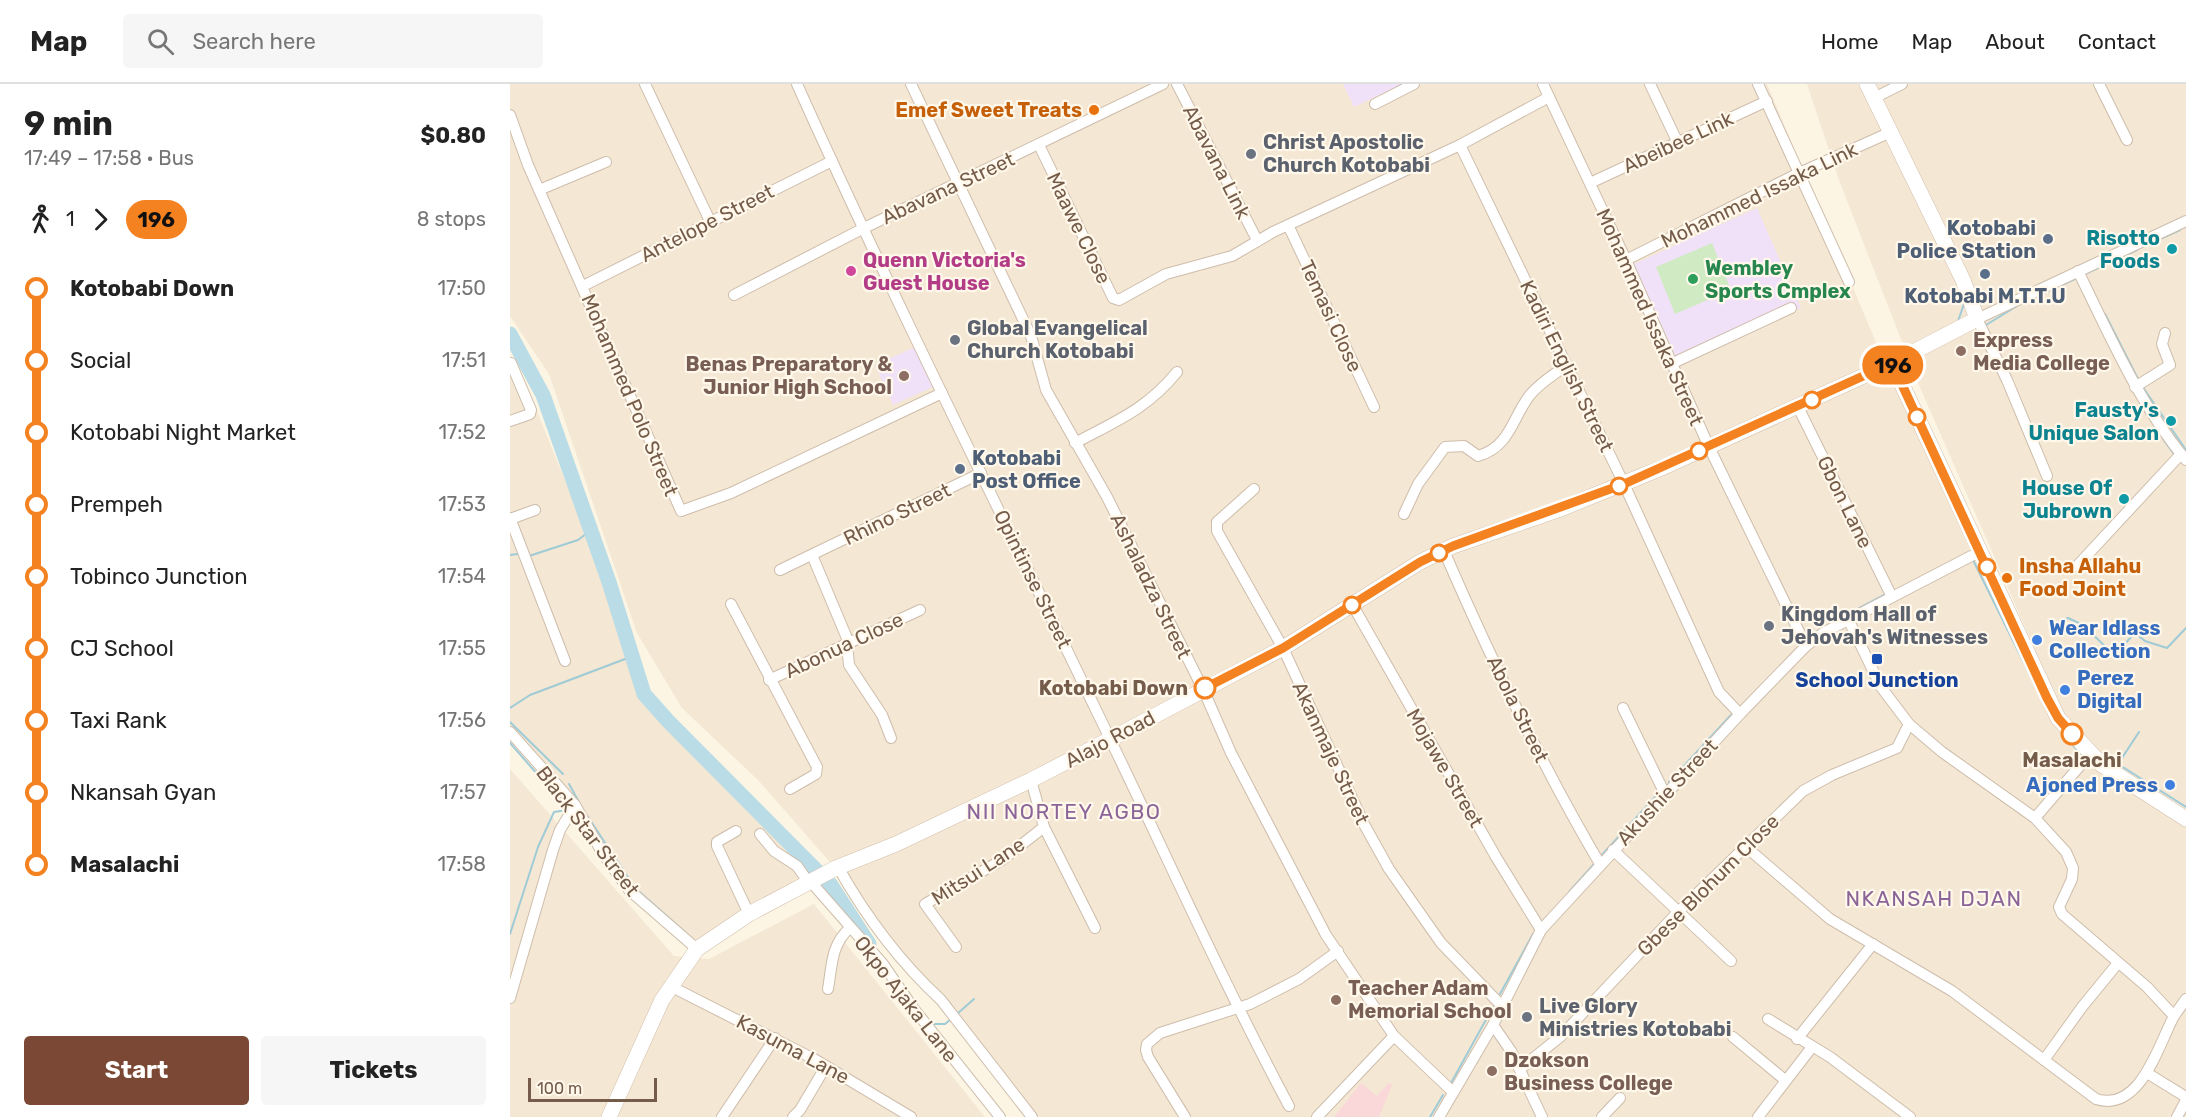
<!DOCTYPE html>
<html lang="en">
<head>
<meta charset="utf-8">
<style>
	body { margin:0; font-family:Rubik,sans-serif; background:#f6f6f6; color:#222; height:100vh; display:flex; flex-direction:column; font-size:22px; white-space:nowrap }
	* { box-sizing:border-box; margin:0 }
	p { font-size:20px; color:#767676 }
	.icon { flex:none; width:33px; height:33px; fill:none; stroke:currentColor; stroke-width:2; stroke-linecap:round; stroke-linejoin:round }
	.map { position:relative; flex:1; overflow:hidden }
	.panel { display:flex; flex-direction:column; background:#fff; width:510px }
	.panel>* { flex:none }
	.badge { padding:0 12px; border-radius:20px; font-size:21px; line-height:39px }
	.scale { position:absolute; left:18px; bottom:15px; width:129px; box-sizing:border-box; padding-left:6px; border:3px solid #755c4a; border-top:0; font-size:16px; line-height:21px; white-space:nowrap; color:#755c4a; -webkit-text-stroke:4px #fff8eb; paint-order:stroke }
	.map>.badge { position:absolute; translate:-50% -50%; box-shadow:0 0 0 3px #fff }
	.legs { display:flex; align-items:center; gap:9px; height:66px; padding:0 24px; font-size:20px }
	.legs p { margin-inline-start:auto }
	.summary { display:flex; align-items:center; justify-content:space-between; height:102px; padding:0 24px }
	h1 { font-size:33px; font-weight:700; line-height:45px }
	.cta { display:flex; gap:12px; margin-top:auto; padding:12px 24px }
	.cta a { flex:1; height:69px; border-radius:6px; background:#7a4834; color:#fff; font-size:24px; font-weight:700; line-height:69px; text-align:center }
	.cta a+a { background:#f6f6f6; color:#222 }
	ul { padding:0 24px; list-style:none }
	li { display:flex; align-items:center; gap:21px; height:72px; font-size:22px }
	li i { display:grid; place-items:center; width:9px; height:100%; margin:0 8px; background:currentColor }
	li i::after { content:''; width:15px; height:15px; margin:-8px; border:4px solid; border-radius:50%; background:#fff }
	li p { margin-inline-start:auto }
	li:first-child i { background:linear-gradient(#0000 50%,currentColor 0) }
	li:last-child i { background:linear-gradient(currentColor 50%,#0000 0) }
	header { display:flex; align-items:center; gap:36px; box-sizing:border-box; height:84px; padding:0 30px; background:#fff; border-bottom:2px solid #e0e0e0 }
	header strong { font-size:28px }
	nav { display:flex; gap:33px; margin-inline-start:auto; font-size:21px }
	.search { width:420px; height:54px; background:#f6f6f6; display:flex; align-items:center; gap:15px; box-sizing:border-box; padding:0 21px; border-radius:6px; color:#767676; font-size:22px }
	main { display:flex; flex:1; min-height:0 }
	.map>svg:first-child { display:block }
	.residential { fill:#f4e7d3 }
	.education { fill:#f1e1f8 }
	.medical { fill:#fad8d9 }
	.green { fill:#d0eac3 }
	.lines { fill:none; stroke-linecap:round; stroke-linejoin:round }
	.stream { stroke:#9fcbd7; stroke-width:2 }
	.river { stroke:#b9dce6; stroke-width:15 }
	.street-casing { stroke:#cebdab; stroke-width:12 }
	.secondary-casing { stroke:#d3bfab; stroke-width:16 }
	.street { stroke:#fff; stroke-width:10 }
	.secondary { stroke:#fff; stroke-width:15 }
	.line-1-casing { stroke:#fff; stroke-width:14 }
	.line-1 { stroke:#f58220; stroke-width:9 }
	.food-dot { fill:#e8710a; stroke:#fff8eb; stroke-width:2 }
	.worship-dot { fill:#6b7280; stroke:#fff8eb; stroke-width:2 }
	.service-dot { fill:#5c6f8a; stroke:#fff8eb; stroke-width:2 }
	.culture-dot { fill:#0f9aa8; stroke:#fff8eb; stroke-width:2 }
	.hotel-dot { fill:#d1479c; stroke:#fff8eb; stroke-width:2 }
	.leisure-dot { fill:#2e9e5b; stroke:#fff8eb; stroke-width:2 }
	.education-dot { fill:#8d6e63; stroke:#fff8eb; stroke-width:2 }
	.stop-1-dot { fill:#fff; stroke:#f58220; stroke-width:3 }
	.shop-dot { fill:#3f7fe0; stroke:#fff8eb; stroke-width:2 }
	.transit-dot { fill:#1a4fb4; stroke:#fff8eb; stroke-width:2 }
	.labels { text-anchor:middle; stroke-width:4.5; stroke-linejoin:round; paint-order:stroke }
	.food-label { font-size:20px; font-weight:bold; fill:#c56008; stroke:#fff8eb; text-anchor:end }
	.worship-label { font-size:20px; font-weight:bold; fill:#5b616d; stroke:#fff8eb; text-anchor:start }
	.street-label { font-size:20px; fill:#755c4a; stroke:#fff8eb }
	.service-label { font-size:20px; font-weight:bold; fill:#4e5e75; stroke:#fff8eb; text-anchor:end }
	.culture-label { font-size:20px; font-weight:bold; fill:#0d838f; stroke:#fff8eb; text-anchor:end }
	.hotel-label { font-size:20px; font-weight:bold; fill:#b23c85; stroke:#fff8eb; text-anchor:start }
	.leisure-label { font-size:20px; font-weight:bold; fill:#27864d; stroke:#fff8eb; text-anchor:start }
	.education-label { font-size:20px; font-weight:bold; fill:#785e54; stroke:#fff8eb; text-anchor:start }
	.shop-label { font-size:20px; font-weight:bold; fill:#366cbe; stroke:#fff8eb; text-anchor:start }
	.transit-label { font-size:20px; font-weight:bold; fill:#164399; stroke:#fff8eb }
	.stop-label { font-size:20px; font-weight:bold; fill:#755c4a; stroke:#fff8eb; text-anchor:end }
	.neighbourhood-label { font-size:21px; letter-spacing:1.5px; fill:#8b6598; stroke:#fff8eb }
</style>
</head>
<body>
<header>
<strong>Map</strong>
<div class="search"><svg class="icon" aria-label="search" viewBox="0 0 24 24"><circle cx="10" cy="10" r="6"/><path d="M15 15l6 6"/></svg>Search here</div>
<nav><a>Home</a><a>Map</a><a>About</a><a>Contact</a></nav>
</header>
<main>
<section class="panel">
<div class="summary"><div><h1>9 min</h1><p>17:49 – 17:58 · Bus</p></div><b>$0.80</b></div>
<div class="legs"><svg class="icon" aria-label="walk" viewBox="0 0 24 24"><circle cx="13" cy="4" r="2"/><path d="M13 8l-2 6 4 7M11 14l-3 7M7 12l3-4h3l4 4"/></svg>1<svg class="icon" aria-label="forward" viewBox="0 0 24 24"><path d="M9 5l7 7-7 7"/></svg><b class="badge" style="background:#f58220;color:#111">196</b><p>8 stops</p></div>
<ul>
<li><i style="color:#f58220"></i><b>Kotobabi Down</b><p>17:50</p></li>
<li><i style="color:#f58220"></i><span>Social</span><p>17:51</p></li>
<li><i style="color:#f58220"></i><span>Kotobabi Night Market</span><p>17:52</p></li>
<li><i style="color:#f58220"></i><span>Prempeh</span><p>17:53</p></li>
<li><i style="color:#f58220"></i><span>Tobinco Junction</span><p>17:54</p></li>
<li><i style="color:#f58220"></i><span>CJ School</span><p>17:55</p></li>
<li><i style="color:#f58220"></i><span>Taxi Rank</span><p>17:56</p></li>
<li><i style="color:#f58220"></i><span>Nkansah Gyan</span><p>17:57</p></li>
<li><i style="color:#f58220"></i><b>Masalachi</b><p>17:58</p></li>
</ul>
<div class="cta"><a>Start</a><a>Tickets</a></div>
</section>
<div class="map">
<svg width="1676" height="1033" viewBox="0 0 1676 1033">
	<rect width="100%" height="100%" fill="#fcf5e4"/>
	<!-- residential -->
	<g class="residential">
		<polygon points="0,0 1257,0 1376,282 1545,640 1676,737 1676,1033 528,1033 448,939 347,809 249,697 172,624 127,549 39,290 0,232"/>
		<polygon points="1297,0 1676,0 1676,727 1563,652 1408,299 1329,96"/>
		<polygon points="0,272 11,288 152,635 302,793 185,864 120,803 55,717 0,652"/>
		<polygon points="0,685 164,872 199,875 304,820 475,1033 0,1033"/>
	</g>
	<!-- education -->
	<g class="education">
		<polygon points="833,0 892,0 844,23"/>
		<polygon points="1247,124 1291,224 1169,280 1124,180"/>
		<polygon points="405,263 423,303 383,321 365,281"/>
	</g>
	<!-- medical -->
	<polygon class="medical" points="851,999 867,1012 879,999 882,1001 869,1033 824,1033"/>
	<!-- green -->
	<polygon class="green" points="1202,159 1221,206 1165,230 1146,183"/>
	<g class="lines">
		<!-- stream -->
		<g class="stream">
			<polyline points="1637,161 1670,146"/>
			<polyline points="1575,190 1627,166"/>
			<polyline points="1526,213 1567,194"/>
			<polyline points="1595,230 1629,297"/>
			<polyline points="1448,237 1454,220"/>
			<polyline points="1476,241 1507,222"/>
			<polyline points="1632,302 1676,366"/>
			<polyline points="1653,355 1664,370"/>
			<polyline points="0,471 8,470"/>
			<polyline points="19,472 68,456 81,446"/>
			<polyline points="1463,476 1523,597"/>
			<polyline points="1323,538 1376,510"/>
			<polyline points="1543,540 1558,534 1573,541 1602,569 1607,564 1609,566 1625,549 1635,557 1657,564 1676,544"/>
			<polyline points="0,624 20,611 123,572"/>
			<polyline points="0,638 53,690"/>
			<polyline points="1629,648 1608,680 1676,723"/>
			<polyline points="1558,656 1572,671"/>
			<polyline points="0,659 57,724"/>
			<polyline points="1159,698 1221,631"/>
			<polyline points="59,700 69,718"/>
			<polyline points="78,733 125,804 176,849"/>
			<polyline points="1090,773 1146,712"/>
			<polyline points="1059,808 1085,779"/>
			<polyline points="0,850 28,763 44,728 57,726"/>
			<polyline points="990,910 1023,850"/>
			<polyline points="447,930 464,915"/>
			<polyline points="422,940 435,940 441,935"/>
			<polyline points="941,999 983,923"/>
			<polyline points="920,1033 933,1011"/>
		</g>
		<!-- river -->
		<polyline class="river" points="0,250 33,311 99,498 134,610 158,637 321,801 359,860"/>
		<defs>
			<g id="street">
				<polyline points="135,0 200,137"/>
				<path d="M287,0C382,212 486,419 587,628C651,759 710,893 779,1022"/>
				<polyline points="401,0 521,252 536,306 597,413 693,605 721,669 816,851 884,952 943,1008"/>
				<polyline points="667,0 747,156"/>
				<polyline points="1033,0 1116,176 1199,363 1296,562"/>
				<polyline points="1140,0 1167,57"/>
				<polyline points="1248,0 1339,198"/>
				<polyline points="1589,0 1617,56"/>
				<polyline points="1364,14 1392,0"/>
				<polyline points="865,20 904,0"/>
				<polyline points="0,31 18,81 171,427 221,409 432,309"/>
				<polyline points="529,61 603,214 609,216 656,190 722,172 763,148 950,61 1039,13"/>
				<polyline points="950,61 1114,400 1209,608 1230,630"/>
				<polyline points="1080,99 1257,17"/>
				<polyline points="29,106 96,78"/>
				<polyline points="778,141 864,323"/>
				<polyline points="1116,176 1289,89 1381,48"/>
				<path d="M1568,187C1600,252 1629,320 1676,376"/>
				<polyline points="73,202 322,77"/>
				<polyline points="224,211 354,144 653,0"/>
				<polyline points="1163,279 1281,224"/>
				<polyline points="1625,303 1660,281 1652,260 1655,249"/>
				<polyline points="1288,323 1382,513"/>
				<polyline points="0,337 20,330 21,326 1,279"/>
				<path d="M565,359C606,337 637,325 667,288"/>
				<polyline points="1537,392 1497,296 1467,235 1676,137"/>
				<polyline points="744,405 707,438 707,447 773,564 855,742 879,785 931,859 992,922"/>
				<path d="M894,430L908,400L935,363L954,362L968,372C1000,363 1002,334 1020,311C1030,299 1044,290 1056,282"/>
				<polyline points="0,434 55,577"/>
				<polyline points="0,435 25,426"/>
				<path d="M934,467C980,573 1031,680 1090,780"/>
				<polyline points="302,471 339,559"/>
				<polyline points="1567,482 1671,370"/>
				<polyline points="270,486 471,389"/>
				<polyline points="221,520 307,683 306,690 280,705"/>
				<polyline points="842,520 986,773 1031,846"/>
				<polyline points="337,560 339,581 372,631 381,654"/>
				<polyline points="259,596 410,526"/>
				<polyline points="1113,624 1155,710"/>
				<polyline points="0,648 65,721 93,770 119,806 187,865"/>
				<polyline points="521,696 534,743 585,844"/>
				<polyline points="1525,734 1580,670"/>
				<polyline points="226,747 207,758 207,762 239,830"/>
				<polyline points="250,750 264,767 287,782 299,799"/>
				<path d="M1235,762L1320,835L1442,907L1586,1015C1630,1029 1648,962 1664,932L1637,903L1552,830L1549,823L1562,795L1563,784L1556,768L1525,734L1432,668L1399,640L1371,603L1338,535"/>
				<polyline points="1103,766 1221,877"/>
				<path d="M328,783C355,831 391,879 431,916L522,1033"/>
				<polyline points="301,798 373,880 404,925 490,1033"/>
				<polyline points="446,863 415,820 492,776 534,743"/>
				<polyline points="162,903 304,975 401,1033"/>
				<path d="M318,905C322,882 321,860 340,844"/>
				<polyline points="0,914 43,766 50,746 65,721"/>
				<polyline points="1664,932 1676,915"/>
				<polyline points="1258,935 1320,973 1400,1033"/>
				<polyline points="983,941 1001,967 1032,1033"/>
				<polyline points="1223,953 1275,996"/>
				<polyline points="1287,955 1363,860"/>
				<polyline points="1534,976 1572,923 1608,879"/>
				<polyline points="1010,985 1051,952 1168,828 1293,707 1322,691 1387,664 1399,640"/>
				<polyline points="1637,989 1676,1013"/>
				<polyline points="212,1033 265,954"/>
				<polyline points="283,1033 290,1026 316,982"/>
				<polyline points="675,1033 638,973 636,966 637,960 650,949 740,920 789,895 828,867"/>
				<polyline points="807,1033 884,952"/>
				<polyline points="929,1033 983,941 1031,846 1230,630 1296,562 1313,549 1469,468"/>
				<polyline points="1092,1033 1110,1014"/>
				<polyline points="1248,1033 1302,963"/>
				<polyline points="1667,1033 1676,1016"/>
			</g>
			<g id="secondary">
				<polyline points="1382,279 1548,634 1592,681 1676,735"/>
				<polyline points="99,1033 152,916 187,865 239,830 326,784 386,760 521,696 614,648 773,564 910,478 943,462 1048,426 1154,383 1382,279 1467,235 1453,196 1357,0"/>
			</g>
		</defs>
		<!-- street casing -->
		<use href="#street" class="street-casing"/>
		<!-- secondary casing -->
		<use href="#secondary" class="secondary-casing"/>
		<!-- street -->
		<use href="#street" class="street"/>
		<!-- secondary -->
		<use href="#secondary" class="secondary"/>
	</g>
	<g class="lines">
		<defs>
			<polyline id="line-1" points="695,604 773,564 910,478 943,462 1114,400 1382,279 1537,614 1548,634 1562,650"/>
		</defs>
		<!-- line-1 casing -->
		<use href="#line-1" class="line-1-casing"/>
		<!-- line-1 -->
		<use href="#line-1" class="line-1"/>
	</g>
	<!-- markers -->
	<g class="food-dot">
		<circle cx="584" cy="26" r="6"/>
		<circle cx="1497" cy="494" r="6"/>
	</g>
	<g class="worship-dot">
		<circle cx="741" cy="70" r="6"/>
		<circle cx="445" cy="256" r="6"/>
		<circle cx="1259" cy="542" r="6"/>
		<circle cx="1017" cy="933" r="6"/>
	</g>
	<g class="service-dot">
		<circle cx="1538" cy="155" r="6"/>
		<circle cx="1475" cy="190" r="6"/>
		<circle cx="450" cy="385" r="6"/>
	</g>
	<g class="culture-dot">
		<circle cx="1662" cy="165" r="6"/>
		<circle cx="1661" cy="337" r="6"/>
		<circle cx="1614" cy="415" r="6"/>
	</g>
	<circle class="hotel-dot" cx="341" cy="187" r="6"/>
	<circle class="leisure-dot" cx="1183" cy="195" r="6"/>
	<g class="education-dot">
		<circle cx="1451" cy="267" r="6"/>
		<circle cx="394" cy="292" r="6"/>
		<circle cx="826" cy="916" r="6"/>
		<circle cx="982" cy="987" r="6"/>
	</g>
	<g class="stop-1-dot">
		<circle cx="1302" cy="316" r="8"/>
		<circle cx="1407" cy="333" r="8"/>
		<circle cx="1189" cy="367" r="8"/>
		<circle cx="1109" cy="402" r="8"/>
		<circle cx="929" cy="469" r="8"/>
		<circle cx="1477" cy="483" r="8"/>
		<circle cx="842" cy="521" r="8"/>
		<circle cx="695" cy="604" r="10"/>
		<circle cx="1562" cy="650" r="10"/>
	</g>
	<g class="shop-dot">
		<circle cx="1527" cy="556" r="6"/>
		<circle cx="1555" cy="606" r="6"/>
		<circle cx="1660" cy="701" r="6"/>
	</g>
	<rect class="transit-dot" x="1361" y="569" width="12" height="12" rx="3"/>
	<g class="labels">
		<!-- food labels -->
		<g class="food-label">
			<text x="572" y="33">Emef Sweet Treats</text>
			<text x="1509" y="489" text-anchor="start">Insha Allahu<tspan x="1509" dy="23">Food Joint</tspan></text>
		</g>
		<!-- worship labels -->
		<g class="worship-label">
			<text x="753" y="65">Christ Apostolic<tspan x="753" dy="23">Church Kotobabi</tspan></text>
			<text x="457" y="251">Global Evangelical<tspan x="457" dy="23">Church Kotobabi</tspan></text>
			<text x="1271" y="537">Kingdom Hall of<tspan x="1271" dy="23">Jehovah's Witnesses</tspan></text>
			<text x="1029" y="929">Live Glory<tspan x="1029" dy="23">Ministries Kotobabi</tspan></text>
		</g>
		<!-- street labels -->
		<g class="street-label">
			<text transform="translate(1168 58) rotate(-25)" y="7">Abeibee Link</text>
			<text transform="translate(707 78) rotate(63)" y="7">Abavana Link</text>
			<text transform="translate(438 104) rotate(-25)" y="7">Abavana Street</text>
			<text transform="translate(1249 111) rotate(-26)" y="7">Mohammed Issaka Link</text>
			<text transform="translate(197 139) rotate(-27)" y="7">Antelope Street</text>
			<text transform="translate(569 144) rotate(64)" y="7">Maawe Close</text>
			<text transform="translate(821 232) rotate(65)" y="7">Temasi Close</text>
			<text transform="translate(1140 233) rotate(66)" y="7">Mohammed Issaka Street</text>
			<text transform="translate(1057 282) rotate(64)" y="7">Kadiri English Street</text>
			<text transform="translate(120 311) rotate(67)" y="7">Mohammed Polo Street</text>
			<text transform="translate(1335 418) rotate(64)" y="7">Gbon Lane</text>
			<text transform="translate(387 430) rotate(-26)" y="7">Rhino Street</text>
			<text transform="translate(523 495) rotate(64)" y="7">Opintinse Street</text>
			<text transform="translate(641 502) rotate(64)" y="7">Ashaladza Street</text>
			<text transform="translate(334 561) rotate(-25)" y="7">Abonua Close</text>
			<text transform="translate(1008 625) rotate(64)" y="7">Abola Street</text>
			<text transform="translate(600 655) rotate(-28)" y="7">Alajo Road</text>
			<text transform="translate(821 669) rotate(65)" y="7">Akanmaje Street</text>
			<text transform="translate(935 684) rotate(60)" y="7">Mojawe Street</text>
			<text transform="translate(1157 708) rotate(-47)" y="7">Akushie Street</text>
			<text transform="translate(78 747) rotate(53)" y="7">Black Star Street</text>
			<text transform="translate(468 787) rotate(-33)" y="7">Mitsui Lane</text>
			<text transform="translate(1198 801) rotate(-45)" y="7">Gbese Blohum Close</text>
			<text transform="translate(396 915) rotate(52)" y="7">Okpo Ajaka Lane</text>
			<text transform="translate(283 965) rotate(28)" y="7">Kasuma Lane</text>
		</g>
		<!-- service labels -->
		<g class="service-label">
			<text x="1526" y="151">Kotobabi<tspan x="1526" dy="23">Police Station</tspan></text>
			<text x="1475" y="219" text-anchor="middle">Kotobabi M.T.T.U</text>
			<text x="462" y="381" text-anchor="start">Kotobabi<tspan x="462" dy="23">Post Office</tspan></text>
		</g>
		<!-- culture labels -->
		<g class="culture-label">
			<text x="1650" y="161">Risotto<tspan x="1650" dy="23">Foods</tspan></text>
			<text x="1649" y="333">Fausty's<tspan x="1649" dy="23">Unique Salon</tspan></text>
			<text x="1602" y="411">House Of<tspan x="1602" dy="23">Jubrown</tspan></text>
		</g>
		<!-- hotel labels -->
		<g class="hotel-label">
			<text x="353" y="183">Quenn Victoria's<tspan x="353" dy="23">Guest House</tspan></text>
		</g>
		<!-- leisure labels -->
		<g class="leisure-label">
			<text x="1195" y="191">Wembley<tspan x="1195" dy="23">Sports Cmplex</tspan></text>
		</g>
		<!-- education labels -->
		<g class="education-label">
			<text x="1463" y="263">Express<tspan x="1463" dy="23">Media College</tspan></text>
			<text x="382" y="287" text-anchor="end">Benas Preparatory &amp;<tspan x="382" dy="23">Junior High School</tspan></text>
			<text x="838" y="911">Teacher Adam<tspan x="838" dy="23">Memorial School</tspan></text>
			<text x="994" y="983">Dzokson<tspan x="994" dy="23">Business College</tspan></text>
		</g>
		<!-- shop labels -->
		<g class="shop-label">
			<text x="1539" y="551">Wear Idlass<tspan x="1539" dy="23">Collection</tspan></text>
			<text x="1567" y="601">Perez<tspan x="1567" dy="23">Digital</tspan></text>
			<text x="1648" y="708" text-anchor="end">Ajoned Press</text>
		</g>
		<!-- transit labels -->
		<g class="transit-label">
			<text x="1367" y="603">School Junction</text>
		</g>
		<!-- stop labels -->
		<g class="stop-label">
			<text x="678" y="611">Kotobabi Down</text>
			<text x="1562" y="683" text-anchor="middle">Masalachi</text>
		</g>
		<!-- neighbourhood labels -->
		<g class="neighbourhood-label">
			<text x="554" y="735">NII NORTEY AGBO</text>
			<text x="1424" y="822">NKANSAH DJAN</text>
		</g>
	</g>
</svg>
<div class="scale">100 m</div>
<b class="badge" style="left:1383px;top:281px;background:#f58220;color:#111">196</b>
</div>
</main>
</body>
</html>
